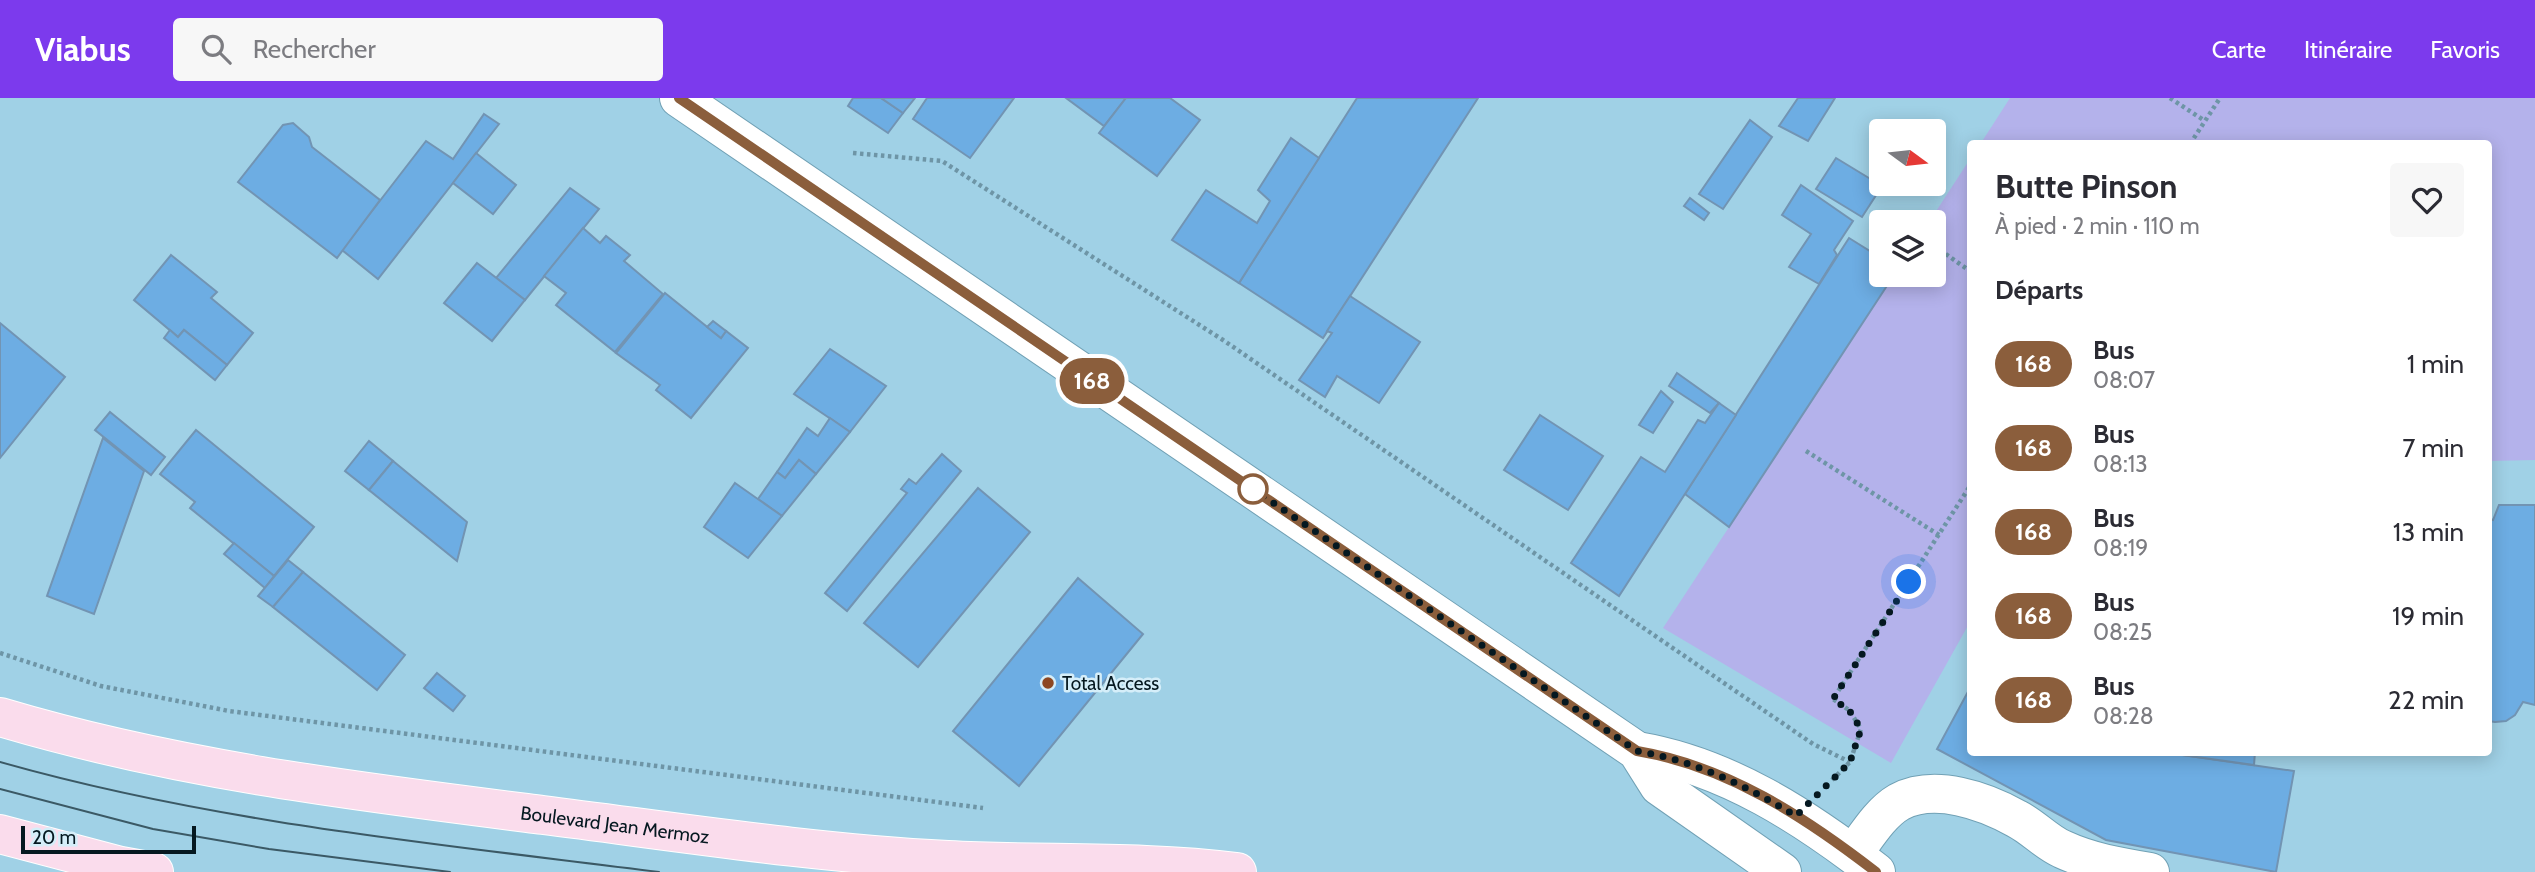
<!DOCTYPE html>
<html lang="fr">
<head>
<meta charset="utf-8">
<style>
	body { margin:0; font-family:Cabin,sans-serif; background:#f7f7f7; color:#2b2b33; height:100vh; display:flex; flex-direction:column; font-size:26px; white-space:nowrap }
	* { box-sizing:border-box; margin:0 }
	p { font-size:23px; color:#7c7c81 }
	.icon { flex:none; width:38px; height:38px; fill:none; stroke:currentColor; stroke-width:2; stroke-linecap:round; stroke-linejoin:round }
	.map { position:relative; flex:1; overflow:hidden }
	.details { position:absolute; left:1967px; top:42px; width:525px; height:616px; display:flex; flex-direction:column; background:#fff; border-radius:7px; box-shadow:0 4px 18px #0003 }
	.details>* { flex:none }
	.badge { padding:0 14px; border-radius:23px; font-size:24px; line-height:46px }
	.needle { width:46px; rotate:105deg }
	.controls { position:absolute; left:1869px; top:21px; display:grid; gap:14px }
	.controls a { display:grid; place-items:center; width:77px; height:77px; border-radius:7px; background:#fff; box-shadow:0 4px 18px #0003; font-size:35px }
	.scale { position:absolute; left:21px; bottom:18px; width:175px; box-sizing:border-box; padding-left:7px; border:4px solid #051820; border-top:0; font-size:19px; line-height:24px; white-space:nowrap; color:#051820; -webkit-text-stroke:5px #d5eef9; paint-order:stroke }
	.you { position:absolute; width:35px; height:35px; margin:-18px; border:5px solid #fff; border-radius:50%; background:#1a73e8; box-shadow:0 0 0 10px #1a73e833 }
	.map>.badge { position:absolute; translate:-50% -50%; box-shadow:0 0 0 4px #fff }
	h2 { padding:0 28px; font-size:26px; line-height:63px }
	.round { display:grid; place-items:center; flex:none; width:74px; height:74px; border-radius:7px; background:#f7f7f7 }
	.summary { display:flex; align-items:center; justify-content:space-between; height:119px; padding:0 28px }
	h1 { font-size:33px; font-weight:700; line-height:52px }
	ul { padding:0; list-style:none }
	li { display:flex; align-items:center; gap:21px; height:84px; padding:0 28px }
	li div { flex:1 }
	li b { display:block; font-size:26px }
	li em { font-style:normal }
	li .badge { min-width:77px; font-weight:700; text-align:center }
	header { display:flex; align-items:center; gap:42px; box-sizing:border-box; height:98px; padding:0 35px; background:#7c3aed; color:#fff }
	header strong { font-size:33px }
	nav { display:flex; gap:38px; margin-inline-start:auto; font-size:24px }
	.search { width:490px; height:63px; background:#f7f7f7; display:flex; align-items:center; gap:18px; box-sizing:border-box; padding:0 24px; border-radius:7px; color:#7c7c81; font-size:26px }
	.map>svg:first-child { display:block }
	.green { fill:#b4b2eb }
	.building { fill:#6dade3; stroke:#7294b3; stroke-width:2 }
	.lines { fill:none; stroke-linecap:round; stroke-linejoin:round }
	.minor-casing { stroke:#71a1b5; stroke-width:40 }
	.major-casing { stroke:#fff; stroke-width:40 }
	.path { stroke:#6e95a6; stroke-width:4.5; stroke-dasharray:3.5 3.5; stroke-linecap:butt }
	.minor { stroke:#fff; stroke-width:38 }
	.major { stroke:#fadcec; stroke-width:38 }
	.tram { stroke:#3b5965; stroke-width:2 }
	.line-casing { stroke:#fff; stroke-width:16 }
	.line { stroke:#8b5e3c; stroke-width:10 }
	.walk { stroke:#051820; stroke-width:7; stroke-dasharray:0 12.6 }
	.stop-dot { fill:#fff; stroke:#8b5e3c; stroke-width:3.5 }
	.poi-dot { fill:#8d4722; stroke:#d5eef9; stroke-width:2.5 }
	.labels { text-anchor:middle; stroke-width:5; stroke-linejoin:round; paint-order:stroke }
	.poi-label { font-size:19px; fill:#051820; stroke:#d5eef9; text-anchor:start }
	.street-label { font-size:19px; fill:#051820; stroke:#d5eef9 }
</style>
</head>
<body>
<header>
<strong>Viabus</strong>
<div class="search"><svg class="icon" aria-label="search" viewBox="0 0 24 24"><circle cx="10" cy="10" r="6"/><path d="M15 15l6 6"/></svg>Rechercher</div>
<nav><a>Carte</a><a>Itinéraire</a><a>Favoris</a></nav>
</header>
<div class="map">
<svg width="2535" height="774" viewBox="0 0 2535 774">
	<rect width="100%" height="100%" fill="#a0d1e6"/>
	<!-- green -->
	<g class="green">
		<polygon points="2010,0 2535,0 2535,362 2489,363 2488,46 1981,45"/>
		<polygon points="1970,61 1970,524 1891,665 1663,530 1894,177 1934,177 1934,124 1929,124"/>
	</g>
	<!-- building -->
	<g class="building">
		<polygon points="853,0 881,0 903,15 888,35 848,8"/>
		<polygon points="881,0 915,0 903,15"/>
		<polygon points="927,0 1014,0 970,60 913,21"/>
		<polygon points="1066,0 1126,0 1104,28"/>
		<polygon points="1126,0 1170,0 1200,22 1157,78 1099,35"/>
		<polygon points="1357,0 1478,0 1323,240 1239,185"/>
		<polygon points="1798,0 1835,0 1808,43 1779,28"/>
		<polygon points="484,16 499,26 378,181 342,152 426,43 453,61"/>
		<polygon points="1750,22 1772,39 1723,111 1699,96"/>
		<polygon points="293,25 309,39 312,49 380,102 337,160 238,84 283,27"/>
		<polygon points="1291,40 1319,60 1239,185 1172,142 1206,92 1257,125 1270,103 1258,92"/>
		<polygon points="476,55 516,87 493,116 453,85"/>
		<polygon points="1836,60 1882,88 1862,119 1816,91"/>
		<polygon points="1801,87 1853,123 1834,152 1837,157 1819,186 1789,169 1811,136 1782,117"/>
		<polygon points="570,90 599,111 525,202 496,180"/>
		<polygon points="1690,100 1709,115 1704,122 1684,108"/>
		<polygon points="583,130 600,145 606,138 630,157 624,163 663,196 615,254 556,207 566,195 544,178"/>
		<polygon points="1849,140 1881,160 1881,177 1894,177 1729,429 1685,396"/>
		<polygon points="171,157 217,194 211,200 253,235 227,267 184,232 178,239 134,202"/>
		<polygon points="477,165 525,202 492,243 444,205"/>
		<polygon points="665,195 721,240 726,233 748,250 691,320 656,292 660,287 616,255"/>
		<polygon points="1350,198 1420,244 1379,305 1337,278 1325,299 1299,282 1332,235 1327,233"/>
		<polygon points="713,223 726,233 721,240 707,229"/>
		<polygon points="0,225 65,279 0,360"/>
		<polygon points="170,232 178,239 184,232 227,267 215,282 164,240"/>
		<polygon points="830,251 886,288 850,334 794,296"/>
		<polygon points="1677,275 1719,305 1710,315 1669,288"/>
		<polygon points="1661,293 1673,304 1653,335 1639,327"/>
		<polygon points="1719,305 1736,317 1619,498 1571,465 1641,359 1665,374 1698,322 1705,325"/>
		<polygon points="110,314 165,359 151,377 95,332"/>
		<polygon points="1540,317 1603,358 1568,412 1504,372"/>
		<polygon points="830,320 850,334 816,376 799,362 785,380 777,374 807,330 818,338"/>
		<polygon points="196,332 314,429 274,478 190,410 195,404 160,376"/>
		<polygon points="103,340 144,373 94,516 47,498"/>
		<polygon points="369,343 393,363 369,392 345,373"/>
		<polygon points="942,356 961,373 847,513 825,495 907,395 901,391 909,381 916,386"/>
		<polygon points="799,362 816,376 782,418 758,401 777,374 785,380"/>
		<polygon points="393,363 467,424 457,463 369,392"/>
		<polygon points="735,385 782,418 748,460 704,429"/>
		<polygon points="978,390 1030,434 918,569 864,525"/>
		<polygon points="2499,407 2535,407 2535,607 2523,604 2515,617 2506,623 2495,624 2488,623 2488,421 2493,422"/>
		<polygon points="234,445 274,478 265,490 224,456"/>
		<polygon points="288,462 303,474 273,509 258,498"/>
		<polygon points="303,474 405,557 377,592 273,509"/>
		<polygon points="1078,480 1143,536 1019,688 953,633"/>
		<polygon points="437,575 465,598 453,613 424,590"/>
		<polygon points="1970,590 1970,654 2161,654 2294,673 2276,774 2106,742 1937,651"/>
		<polygon points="2161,654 2255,654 2254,667"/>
	</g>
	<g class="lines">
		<defs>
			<g id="minor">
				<polyline points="679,0 1637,653 1659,688 1782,774"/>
				<path d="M1637,653C1727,668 1805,719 1876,774"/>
				<path d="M1853,756C1866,739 1880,715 1899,704C1935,685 1985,703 2017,721C2033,729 2046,744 2062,751C2090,764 2119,769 2150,774"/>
			</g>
			<g id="major">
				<path id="s1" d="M0,619C177,672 360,694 543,717C678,734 812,755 948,762C1044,767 1141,762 1237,774"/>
				<polyline points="0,736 121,768 154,774"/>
			</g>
		</defs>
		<!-- minor casing -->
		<use href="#minor" class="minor-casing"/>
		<!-- major casing -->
		<use href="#major" class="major-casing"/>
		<!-- path -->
		<g class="path">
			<polyline points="2170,0 2205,23"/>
			<polyline points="2190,46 2220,0"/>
			<polyline points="853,55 942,63 1223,242 1813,646 1850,664"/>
			<polyline points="1940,152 1970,173"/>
			<polyline points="1806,353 1939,437"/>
			<polyline points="0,555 101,588 229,613 983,710"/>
			<polyline points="1832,682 1850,664 1861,631 1849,612 1833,601 1970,388"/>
		</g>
		<!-- minor -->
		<use href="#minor" class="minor"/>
		<!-- major -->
		<use href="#major" class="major"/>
		<!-- tram -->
		<g class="tram">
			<path d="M0,664C215,725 438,746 659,774"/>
			<polyline points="0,691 153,731 269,751 450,774"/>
		</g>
	</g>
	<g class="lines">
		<defs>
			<path id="line" d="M679,0L1637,653C1727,668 1805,719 1876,774"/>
		</defs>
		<!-- line casing -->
		<use href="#line" class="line-casing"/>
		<!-- line -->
		<use href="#line" class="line"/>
		<!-- walk -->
		<path class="walk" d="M1253,391L1637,653C1695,663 1745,687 1796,718L1850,664L1861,631L1849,612L1833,601L1909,484"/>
	</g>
	<!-- markers -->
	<circle class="stop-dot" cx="1253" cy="391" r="14"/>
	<circle class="poi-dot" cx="1048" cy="585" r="7"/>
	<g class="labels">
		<!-- poi labels -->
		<g class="poi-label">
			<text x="1062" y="592">Total Access</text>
		</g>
		<!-- street labels -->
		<g class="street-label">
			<text dy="7" stroke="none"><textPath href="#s1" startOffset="625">Boulevard Jean Mermoz</textPath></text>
		</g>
	</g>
</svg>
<div class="controls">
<a><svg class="needle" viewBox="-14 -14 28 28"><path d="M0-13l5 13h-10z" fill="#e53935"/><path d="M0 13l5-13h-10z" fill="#7c7c81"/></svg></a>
<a><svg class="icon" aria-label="layers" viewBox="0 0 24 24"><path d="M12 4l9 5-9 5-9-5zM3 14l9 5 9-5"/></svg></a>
</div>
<div class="scale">20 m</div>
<div class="you" style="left:1909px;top:484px"></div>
<b class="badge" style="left:1092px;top:283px;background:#8b5e3c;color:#fff">168</b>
<section class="details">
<div class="summary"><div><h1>Butte Pinson</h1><p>À pied · 2 min · 110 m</p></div><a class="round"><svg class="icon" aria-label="heart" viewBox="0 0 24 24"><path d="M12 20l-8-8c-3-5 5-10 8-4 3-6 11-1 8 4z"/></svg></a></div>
<h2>Départs</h2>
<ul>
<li><span class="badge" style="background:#8b5e3c;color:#fff">168</span><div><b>Bus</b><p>08:07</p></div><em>1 min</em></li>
<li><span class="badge" style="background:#8b5e3c;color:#fff">168</span><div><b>Bus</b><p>08:13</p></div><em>7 min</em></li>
<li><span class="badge" style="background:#8b5e3c;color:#fff">168</span><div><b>Bus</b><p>08:19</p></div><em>13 min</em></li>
<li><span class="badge" style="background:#8b5e3c;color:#fff">168</span><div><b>Bus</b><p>08:25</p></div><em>19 min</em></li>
<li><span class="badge" style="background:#8b5e3c;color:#fff">168</span><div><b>Bus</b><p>08:28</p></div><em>22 min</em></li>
</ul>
</section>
</div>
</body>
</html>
